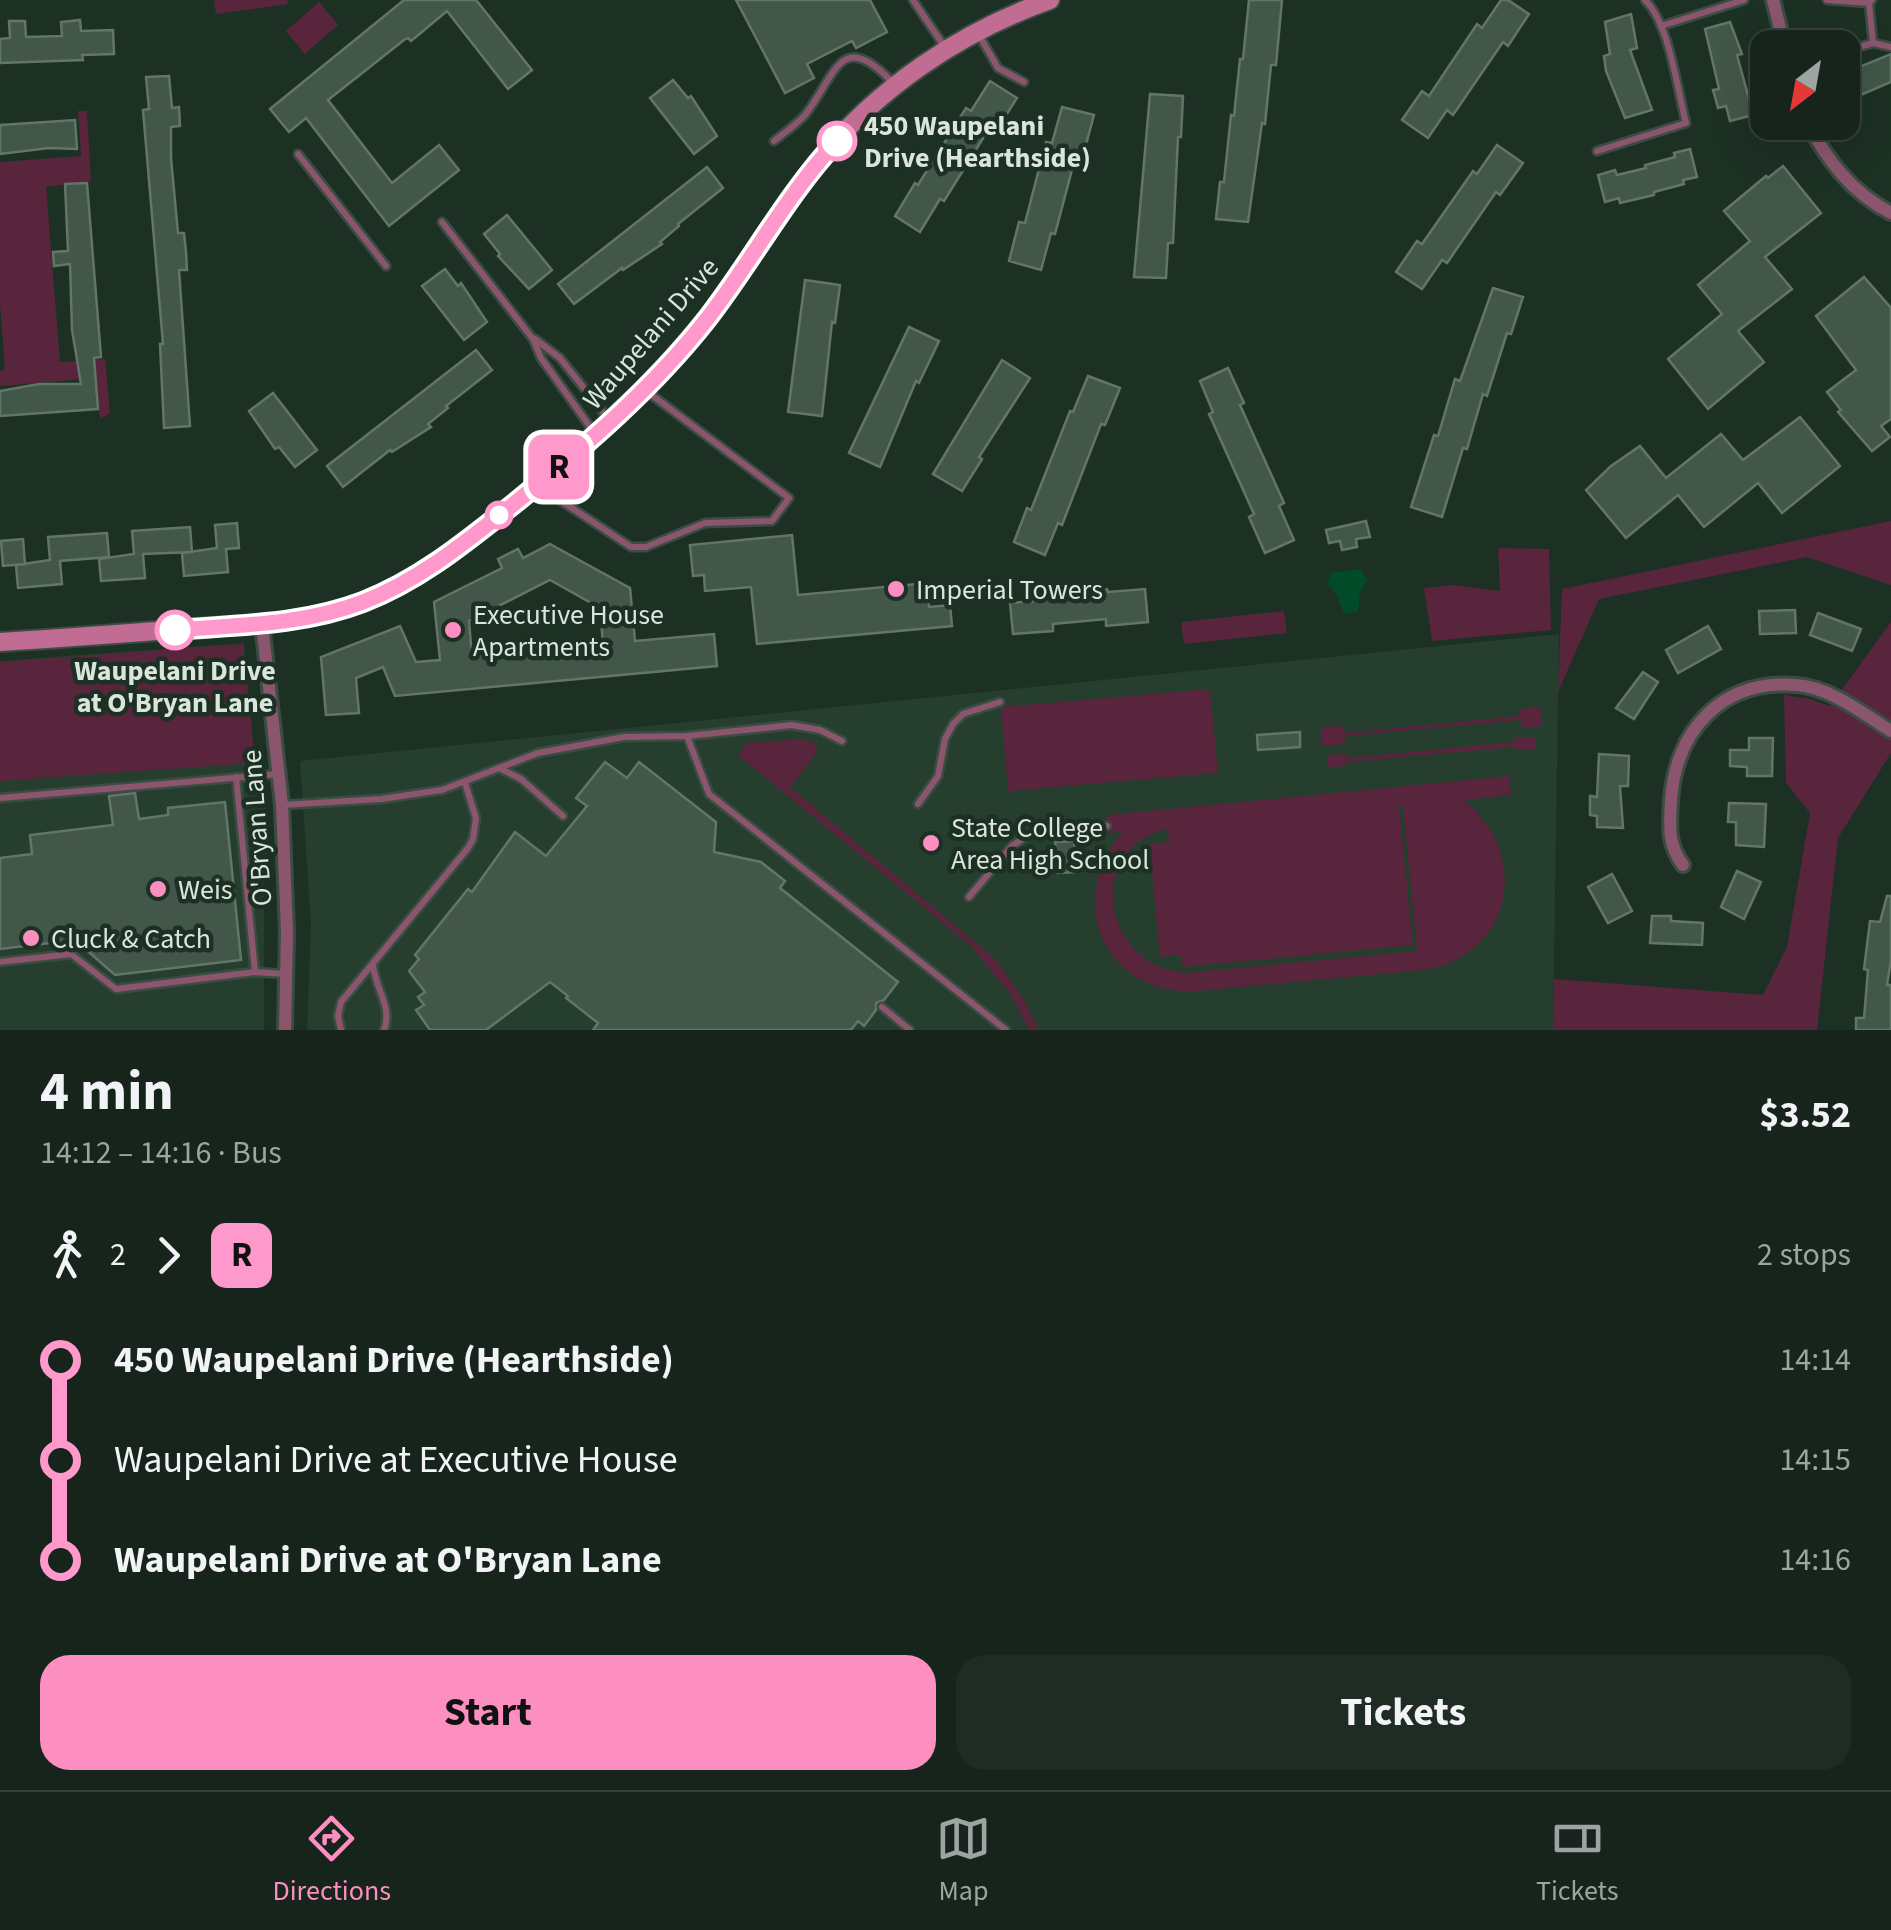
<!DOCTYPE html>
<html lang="en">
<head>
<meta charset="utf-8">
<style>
	body { margin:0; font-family:"Source Sans 3",sans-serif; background:#1f2c24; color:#f1f3f6; height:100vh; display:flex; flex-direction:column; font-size:38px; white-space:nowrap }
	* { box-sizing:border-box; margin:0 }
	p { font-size:32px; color:#9ea4a3 }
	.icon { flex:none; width:55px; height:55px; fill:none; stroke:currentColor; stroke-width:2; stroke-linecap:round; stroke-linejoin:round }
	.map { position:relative; height:1030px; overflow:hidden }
	.details { display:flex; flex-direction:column; background:#16241b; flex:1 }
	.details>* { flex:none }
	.badge { padding:0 20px; border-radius:15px; font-size:35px; line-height:65px }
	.needle { width:65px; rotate:211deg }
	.tools { position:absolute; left:1750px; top:30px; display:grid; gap:20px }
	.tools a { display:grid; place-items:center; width:110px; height:110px; border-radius:20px; background:#16241b; box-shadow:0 10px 40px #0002,0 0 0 2px #35413a; font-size:50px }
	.map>.badge { position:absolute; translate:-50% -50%; box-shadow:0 0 0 5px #fff }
	.legs { display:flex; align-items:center; gap:15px; height:110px; padding:0 40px; font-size:32px }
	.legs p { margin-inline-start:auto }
	.headline { display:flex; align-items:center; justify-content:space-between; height:170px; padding:0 40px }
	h1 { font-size:55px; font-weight:700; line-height:75px }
	.action { display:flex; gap:20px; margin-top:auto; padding:20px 40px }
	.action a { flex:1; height:115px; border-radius:30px; background:#fd8ec0; color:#111; font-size:40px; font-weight:700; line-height:115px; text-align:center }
	.action a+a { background:#1f2c24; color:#f1f3f6 }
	ul { padding:0 40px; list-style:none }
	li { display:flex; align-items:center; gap:35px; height:100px; font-size:38px }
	li i { display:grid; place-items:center; width:15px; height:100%; margin:0 12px; background:currentColor }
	li i::after { content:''; width:25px; height:25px; margin:-12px; border:8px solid; border-radius:50%; background:#16241b }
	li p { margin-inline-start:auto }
	li:first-child i { background:linear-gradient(#0000 50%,currentColor 0) }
	li:last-child i { background:linear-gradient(currentColor 50%,#0000 0) }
	.tabs { display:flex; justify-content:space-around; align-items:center; height:140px; border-top:2px solid #35413a; background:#16241b; font-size:28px; color:#9ea4a3 }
	.tabs a { display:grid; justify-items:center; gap:5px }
	.tabs .current { color:#fd8ec0 }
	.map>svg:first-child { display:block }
	.built { fill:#253e2e }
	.green { fill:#58253d; fill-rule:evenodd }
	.water { fill:#014b29 }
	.building { fill:#425649; stroke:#627668; stroke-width:2.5; fill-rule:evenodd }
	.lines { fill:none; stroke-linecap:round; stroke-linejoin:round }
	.lane-casing { stroke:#3b4d42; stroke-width:11 }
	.street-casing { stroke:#3b4d42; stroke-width:18 }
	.secondary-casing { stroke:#3b4d42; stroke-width:22 }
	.lane { stroke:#8b566d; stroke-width:6 }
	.street { stroke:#8b566d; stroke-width:12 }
	.secondary { stroke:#c16c92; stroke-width:18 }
	.line-1-casing { stroke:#fff; stroke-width:22 }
	.line-1 { stroke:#f9c; stroke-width:15 }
	.stop-1-dot { fill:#fff; stroke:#f9c; stroke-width:5 }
	.poi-dot { fill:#fd8ec0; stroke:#1d3024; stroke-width:4 }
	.labels { text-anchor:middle; stroke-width:9; stroke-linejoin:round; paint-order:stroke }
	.stop-label { font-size:28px; font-weight:bold; fill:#d9e5dd; stroke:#1d3024; text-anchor:start }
	.street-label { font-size:28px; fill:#d9e5dd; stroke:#1d3024 }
	.poi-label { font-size:28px; fill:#d9e5dd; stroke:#1d3024; text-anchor:start }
</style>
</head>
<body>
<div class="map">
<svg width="1891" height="1030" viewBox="0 0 1891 1030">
	<rect width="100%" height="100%" fill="#1d3024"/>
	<!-- built -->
	<g class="built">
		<polygon points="1559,634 1553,1030 307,1030 311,925 300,761"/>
		<polygon points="244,643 257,786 266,807 270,850 264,870 264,1030 0,1030 0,661"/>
	</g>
	<!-- green -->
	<g class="green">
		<polygon points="214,0 287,0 288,4 216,14"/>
		<polygon points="319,2 338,25 305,54 286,31"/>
		<polygon points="78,111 87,111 91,181 46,187 60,362 105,359 110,413 100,419 96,378 0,386 0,371 5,369 0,303 0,162 81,156"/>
		<polygon points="1891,521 1891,585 1807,557 1599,599 1558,692 1562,589"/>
		<polygon points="1498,548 1549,549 1551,630 1432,641 1424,588 1453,585 1500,591"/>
		<polygon points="1284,611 1287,633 1184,644 1181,622"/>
		<polygon points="1891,622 1891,753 1838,838 1817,1030 1553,1030 1554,979 1763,995 1787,947 1810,813 1786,783 1784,695 1810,699 1830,706"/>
		<polygon points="243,644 255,763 0,781 0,662"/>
		<polygon points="1210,689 1218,773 1008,791 1001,707"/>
		<polygon points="1540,707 1542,726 1522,728 1521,720 1345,736 1345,744 1322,746 1320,727 1344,726 1345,733 1520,716 1520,709"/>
		<polygon points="1535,737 1536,749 1516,750 1515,747 1347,762 1347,766 1327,767 1327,755 1346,754 1347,758 1515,742 1515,738"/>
		<polygon points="805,739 815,743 817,752 790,787 996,960 1023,998 1039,1030 1029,1030 1011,995 970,945 738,755 746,743"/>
		<path d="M1509,776L1511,795L1464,800C1531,855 1514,955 1424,970L1197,991C1105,997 1064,900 1122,832L1108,833L1106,815ZM1403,805L1417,951L1184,973C1100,964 1085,847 1168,829L1169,842L1149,844L1160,957L1181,955L1183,967L1413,945L1399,806Z"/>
	</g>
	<!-- water -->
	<polygon class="water" points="1360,569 1368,580 1360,592 1358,612 1344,614 1337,595 1327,584 1331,573"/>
	<!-- building -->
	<g class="building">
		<polygon points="404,0 476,0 532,70 508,89 447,11 411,41 408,38 404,40 328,100 392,183 439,145 459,170 389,226 306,118 289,132 270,109"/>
		<polygon points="736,0 870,0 887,32 856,48 852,41 807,64 814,78 785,93"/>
		<polygon points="1249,0 1282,0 1276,65 1271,65 1265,124 1262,123 1248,222 1216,219 1220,182 1224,182 1231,115 1234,116 1240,59 1243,59"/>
		<polygon points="1501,0 1508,0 1529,14 1508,46 1503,42 1453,115 1447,110 1428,138 1402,120 1422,91 1429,96 1477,24 1482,28"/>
		<polygon points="1631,14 1637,48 1630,50 1652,110 1625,118 1606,71 1604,56 1610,54 1605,22"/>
		<polygon points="80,20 81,31 113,30 114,54 82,55 83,60 0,63 0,39 10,38 9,21 25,21 26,37 62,36 61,22"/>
		<polygon points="1730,22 1742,54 1737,55 1749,99 1752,98 1757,114 1730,121 1726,106 1718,108 1713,90 1719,89 1705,29"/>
		<polygon points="1891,54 1891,82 1849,100 1842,84 1842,74"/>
		<polygon points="169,76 172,108 179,107 180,126 171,127 171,158 178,233 184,233 186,252 187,270 179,270 190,426 164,428 160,344 163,344 143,110 149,109 146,77"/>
		<polygon points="673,80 688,98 691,96 717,136 694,154 650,98"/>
		<polygon points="990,81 1017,98 996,131 990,127 944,201 940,199 920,232 895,216 915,183 918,185 966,108 971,111"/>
		<polygon points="1150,94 1183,96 1181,137 1178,137 1173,243 1168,243 1166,278 1134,277"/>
		<polygon points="1062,107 1094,115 1084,152 1077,151 1055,234 1051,233 1041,270 1009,261 1019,222 1025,223 1046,142 1052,143"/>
		<polygon points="75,120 77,149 49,148 0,154 0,125"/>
		<polygon points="1497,145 1523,163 1500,195 1496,192 1447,263 1442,260 1422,289 1396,272 1417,241 1422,244 1473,171 1477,174"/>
		<polygon points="1690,149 1697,177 1683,180 1684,184 1654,192 1654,195 1620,203 1619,198 1605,202 1598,175 1615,170 1617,175 1646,168 1645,165 1675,157 1674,153"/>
		<polygon points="1783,166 1821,213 1765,257 1792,289 1738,331 1764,362 1708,409 1668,359 1722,314 1698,285 1750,241 1724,211 1766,176 1768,178"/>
		<polygon points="707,167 723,188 678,224 679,226 660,242 662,244 623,270 622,268 574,304 558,284"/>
		<polygon points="87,183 101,357 94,358 98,409 0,416 0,391 39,384 81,384 72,330 70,264 54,266 53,252 68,251 65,184"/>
		<polygon points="507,215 552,270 529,289 498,256 500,254 484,234"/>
		<polygon points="445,269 458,286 461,283 487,322 464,340 422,286"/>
		<polygon points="1864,277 1891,308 1891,419 1881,426 1890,437 1872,451 1838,412 1841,410 1827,392 1856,370 1816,316"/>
		<polygon points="805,280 840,285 835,323 832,322 822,416 788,412"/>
		<polygon points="1493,288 1523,297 1511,334 1507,333 1487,396 1483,394 1467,449 1463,448 1442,517 1411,507 1434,435 1438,436 1455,379 1460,381"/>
		<polygon points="909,327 939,341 919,383 916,381 880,467 849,453"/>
		<polygon points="476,350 492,370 446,406 448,408 428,424 431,427 392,452 390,450 343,487 327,466"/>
		<polygon points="1002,360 1030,378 979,457 982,459 962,491 933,474"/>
		<polygon points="1228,368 1244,403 1240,405 1284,503 1279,506 1294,540 1265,553 1249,517 1254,514 1209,414 1213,412 1200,381"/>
		<polygon points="1088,376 1120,388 1105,425 1101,424 1062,525 1058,523 1045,555 1014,542 1027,508 1031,510 1070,411 1073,412"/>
		<polygon points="273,393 317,450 295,467 279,447 275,449 249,411"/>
		<polygon points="1800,417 1840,466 1782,513 1758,483 1704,527 1678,495 1626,538 1586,490 1611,466 1640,446 1666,478 1721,434 1743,460"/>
		<polygon points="1366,521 1370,537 1356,539 1357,547 1342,550 1340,541 1329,543 1326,530"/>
		<polygon points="237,523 239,548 226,549 228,572 184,576 182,553 217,548 215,525"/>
		<polygon points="190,527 192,552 143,554 145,578 101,581 99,559 134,554 132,531"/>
		<polygon points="107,533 109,557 60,561 62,584 18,588 16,565 50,560 48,537"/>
		<polygon points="792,535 798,595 927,583 929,607 950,605 952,626 757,644 751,587 705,591 704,575 693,576 690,545"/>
		<polygon points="23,539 25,564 3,566 1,541"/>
		<path d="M550,544L630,588L635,641L714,634L717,666L395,696L383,667L356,678L359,713L326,715L321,657L400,626L416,662L440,660L434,602L502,568L498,559L518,549L523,558ZM550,580L600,608L603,644L472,656L469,621Z"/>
		<polygon points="1107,589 1108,592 1145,589 1148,622 1106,626 1106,619 1053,624 1053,631 1013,634 1010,603 1045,600 1045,595"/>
		<polygon points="1795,610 1796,633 1760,634 1759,611"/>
		<polygon points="1818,613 1861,629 1852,651 1810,635"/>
		<polygon points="1708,626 1721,649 1678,673 1666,650"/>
		<polygon points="1643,672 1658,682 1634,719 1616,708"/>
		<polygon points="1300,732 1300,747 1258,750 1257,735"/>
		<polygon points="1749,738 1773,738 1772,776 1747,776 1747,767 1730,766 1730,750 1749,750"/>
		<polygon points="1599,754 1629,756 1628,786 1620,786 1623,828 1597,827 1597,816 1590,815 1590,796 1597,797"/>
		<polygon points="605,762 627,778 639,762 716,822 714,852 761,862 785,881 780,888 898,982 884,1000 876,1003 876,1010 864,1026 858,1021 851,1030 593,1030 598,1023 566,998 568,996 550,982 486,1030 430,1030 416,1010 424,1005 418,997 425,992 409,971 419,959 415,955 468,889 472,892 515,832 546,856 587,806 576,798"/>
		<polygon points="135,793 139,819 168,815 168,808 225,802 241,960 115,975 75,940 0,949 0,858 32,854 30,835 113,825 109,796"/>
		<polygon points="1729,803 1766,804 1764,847 1736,845 1736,822 1728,822"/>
		<polygon points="1074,841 1077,872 1058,873 1055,842"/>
		<polygon points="1737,871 1761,882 1744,919 1721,907"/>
		<polygon points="1612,874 1632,911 1608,923 1588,887"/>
		<polygon points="1887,896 1891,896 1891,960 1887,985 1891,985 1891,1030 1856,1030 1856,1018 1864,1018 1868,970 1864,969 1870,921 1880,922"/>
		<polygon points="1652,916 1671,916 1671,921 1703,923 1702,945 1650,943"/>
	</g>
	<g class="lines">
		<defs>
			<g id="lane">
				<polyline points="913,0 946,49"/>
				<polyline points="1827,0 1869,3"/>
				<polyline points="1872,0 1869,3 1873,43"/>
				<polyline points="1661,26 1744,0"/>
				<polyline points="979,35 998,68 1024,82"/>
				<polyline points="1842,52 1873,43 1891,47"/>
				<path d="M774,141C784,133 796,125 805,115C837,74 840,26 895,85"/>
				<path d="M1597,151L1686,123C1677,89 1670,25 1645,0"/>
				<polyline points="298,154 386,266"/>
				<polyline points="442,222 533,339 541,358 593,431"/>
				<polyline points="535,339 560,358 610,421"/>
				<polyline points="537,485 631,547 646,547 705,523 772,521 789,498 645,390"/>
				<polyline points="687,736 709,794 1006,1030"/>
				<polyline points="501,769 521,779 563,816"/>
				<polyline points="236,777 255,972"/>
				<polyline points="0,798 278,774"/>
				<polyline points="918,804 938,776 945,739 953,724 963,714 1000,702"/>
				<polyline points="282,805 381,799 442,790 538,753 624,737 687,736 792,725 820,730 842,741"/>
				<polyline points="969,897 1012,846 1031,833 1107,826"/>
				<polyline points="0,962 71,954 116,989 255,972 285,974"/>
				<path d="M373,965C375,988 393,1008 384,1030"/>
				<polyline points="882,1007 910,1030"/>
				<polyline points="341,1030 338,1016 341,1002 468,848 473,839 476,818 465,783"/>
			</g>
			<g id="street">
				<polyline points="1773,0 1785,48"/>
				<path d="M1807,122C1827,160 1852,193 1891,213"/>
				<polyline points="262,624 282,805 287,932 285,1030"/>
				<path d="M1683,865C1667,844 1670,825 1671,800C1676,730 1722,679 1796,685C1830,687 1862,713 1891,731"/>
			</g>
			<path id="secondary" d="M0,642C65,638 131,633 196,628C252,624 307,623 360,603C417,582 464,543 512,505C583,448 651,389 708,317C747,268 778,212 817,163C877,88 960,32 1050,0"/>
		</defs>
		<!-- lane casing -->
		<use href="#lane" class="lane-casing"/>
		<!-- street casing -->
		<use href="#street" class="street-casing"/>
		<!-- secondary casing -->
		<use href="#secondary" class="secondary-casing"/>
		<!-- lane -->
		<use href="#lane" class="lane"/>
		<!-- street -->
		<use href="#street" class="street"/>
		<!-- secondary -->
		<use href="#secondary" class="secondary"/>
	</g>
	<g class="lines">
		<defs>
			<path id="line-1" d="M175,630C238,625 303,625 363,602C420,580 467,541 515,503C584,447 652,389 707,319C752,261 787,194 837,141"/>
		</defs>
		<!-- line-1 casing -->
		<use href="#line-1" class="line-1-casing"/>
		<!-- line-1 -->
		<use href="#line-1" class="line-1"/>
	</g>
	<!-- markers -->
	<g class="stop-1-dot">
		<circle cx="837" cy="141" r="18"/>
		<circle cx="499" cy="515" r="12"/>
		<circle cx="175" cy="630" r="18"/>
	</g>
	<g class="poi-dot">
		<circle cx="896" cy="589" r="10"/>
		<circle cx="453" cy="630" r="10"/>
		<circle cx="931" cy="843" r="10"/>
		<circle cx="158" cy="889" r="10"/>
		<circle cx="31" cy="938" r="10"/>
	</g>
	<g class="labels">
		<!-- stop labels -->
		<g class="stop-label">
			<text x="864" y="135">450 Waupelani<tspan x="864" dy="32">Drive (Hearthside)</tspan></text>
			<text x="175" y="680" text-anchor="middle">Waupelani Drive<tspan x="175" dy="32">at O'Bryan Lane</tspan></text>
		</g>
		<!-- street labels -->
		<g class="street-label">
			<text transform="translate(650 333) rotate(-49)" y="10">Waupelani Drive</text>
			<text transform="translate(256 828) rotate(-94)" y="10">O'Bryan Lane</text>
		</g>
		<!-- poi labels -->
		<g class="poi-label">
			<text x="916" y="599">Imperial Towers</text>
			<text x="473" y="624">Executive House<tspan x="473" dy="32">Apartments</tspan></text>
			<text x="951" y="837">State College<tspan x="951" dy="32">Area High School</tspan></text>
			<text x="178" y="899">Weis</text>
			<text x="51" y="948">Cluck &amp; Catch</text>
		</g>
	</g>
</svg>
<div class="tools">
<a><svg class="needle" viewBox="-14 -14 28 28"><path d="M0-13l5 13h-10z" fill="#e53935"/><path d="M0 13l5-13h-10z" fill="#9ea4a3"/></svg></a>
</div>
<b class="badge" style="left:559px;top:467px;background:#f9c;color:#111">R</b>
</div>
<section class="details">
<div class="headline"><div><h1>4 min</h1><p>14:12 – 14:16 · Bus</p></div><b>$3.52</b></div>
<div class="legs"><svg class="icon" aria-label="walk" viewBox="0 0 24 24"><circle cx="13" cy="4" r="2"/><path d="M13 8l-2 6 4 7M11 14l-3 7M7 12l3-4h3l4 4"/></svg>2<svg class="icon" aria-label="forward" viewBox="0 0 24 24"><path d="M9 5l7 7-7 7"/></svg><b class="badge" style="background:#f9c;color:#111">R</b><p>2 stops</p></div>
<ul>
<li><i style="color:#f9c"></i><b>450 Waupelani Drive (Hearthside)</b><p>14:14</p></li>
<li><i style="color:#f9c"></i><span>Waupelani Drive at Executive House</span><p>14:15</p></li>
<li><i style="color:#f9c"></i><b>Waupelani Drive at O'Bryan Lane</b><p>14:16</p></li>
</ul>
<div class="action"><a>Start</a><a>Tickets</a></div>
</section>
<nav class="tabs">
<a class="current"><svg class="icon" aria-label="directions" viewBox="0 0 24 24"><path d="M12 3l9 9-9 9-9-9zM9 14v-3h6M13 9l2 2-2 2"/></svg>Directions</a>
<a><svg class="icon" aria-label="map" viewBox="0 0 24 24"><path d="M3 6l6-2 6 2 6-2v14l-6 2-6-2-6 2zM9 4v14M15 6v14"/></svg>Map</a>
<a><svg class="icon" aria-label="tickets" viewBox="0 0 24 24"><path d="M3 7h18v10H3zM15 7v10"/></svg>Tickets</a>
</nav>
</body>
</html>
